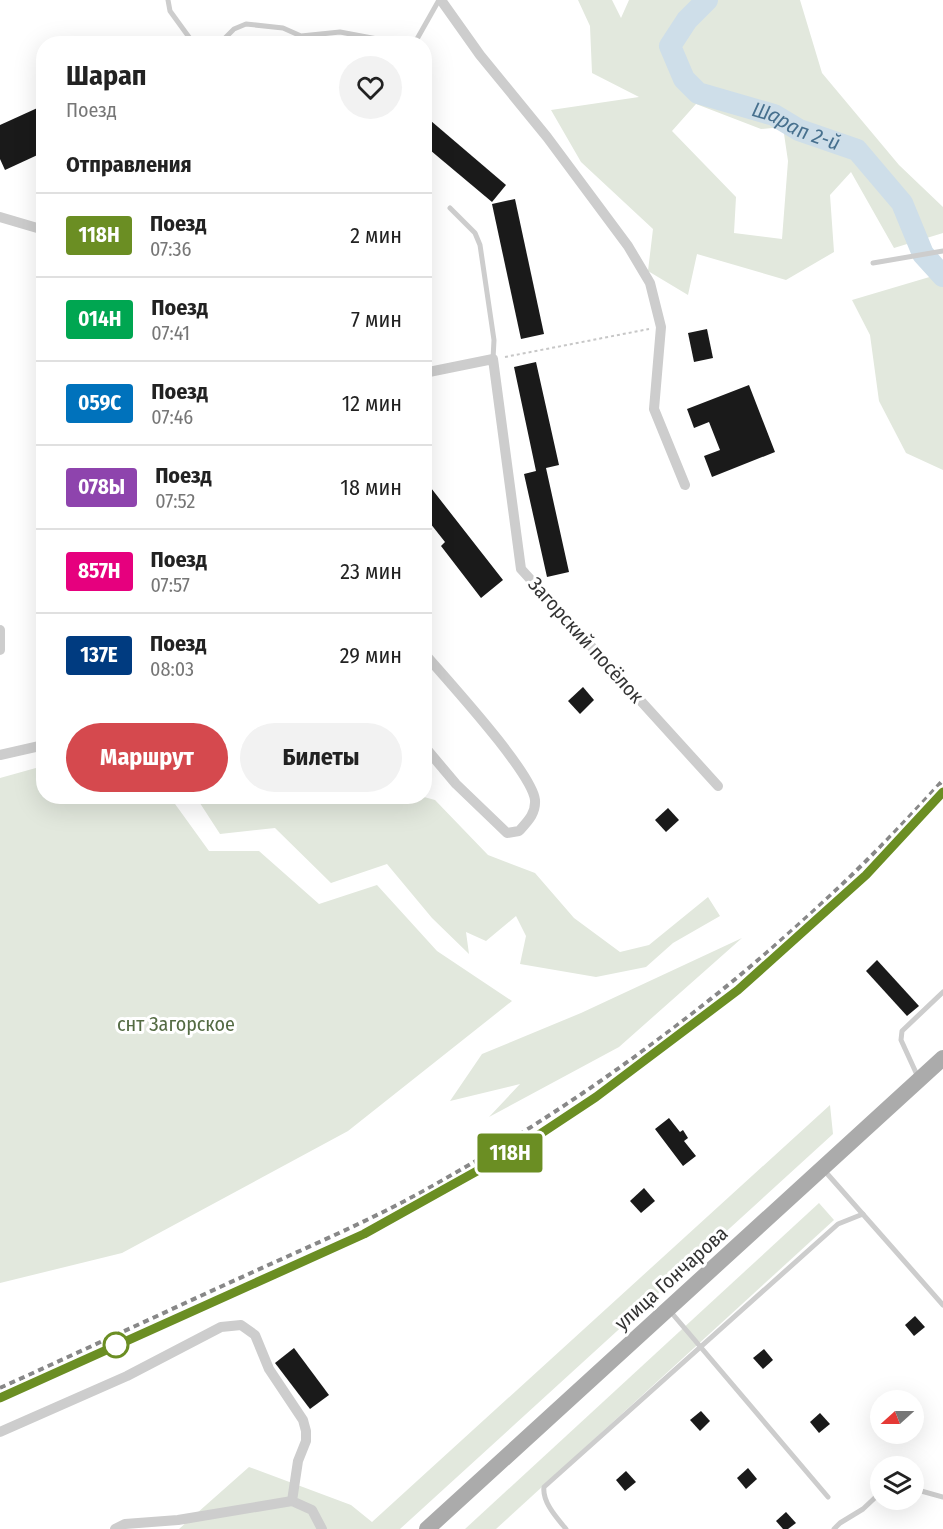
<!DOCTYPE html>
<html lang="ru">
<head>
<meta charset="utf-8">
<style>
	body { margin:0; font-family:"Fira Sans Condensed",sans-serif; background:#f2f2f2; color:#222; height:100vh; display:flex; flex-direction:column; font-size:22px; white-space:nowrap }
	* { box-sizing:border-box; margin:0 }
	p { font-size:20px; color:#767676 }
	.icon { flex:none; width:33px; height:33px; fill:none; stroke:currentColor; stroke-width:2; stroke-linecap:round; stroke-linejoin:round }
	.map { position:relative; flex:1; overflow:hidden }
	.side { position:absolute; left:36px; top:36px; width:396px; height:768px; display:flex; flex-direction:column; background:#fff; border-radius:24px; box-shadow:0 6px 24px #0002 }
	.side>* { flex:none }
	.badge { padding:0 12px; border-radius:4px; font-size:21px; line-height:39px }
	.needle { width:39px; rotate:249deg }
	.buttons { position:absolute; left:870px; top:1390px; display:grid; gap:12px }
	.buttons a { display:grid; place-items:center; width:54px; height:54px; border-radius:50%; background:#fff; box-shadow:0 6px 24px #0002; font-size:30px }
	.map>.badge { position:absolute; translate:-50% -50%; box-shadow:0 0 0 3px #fff }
	h2 { padding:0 30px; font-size:22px; line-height:54px }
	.round { display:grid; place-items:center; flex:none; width:63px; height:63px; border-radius:32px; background:#f2f2f2 }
	.head { display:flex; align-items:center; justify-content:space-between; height:102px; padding:0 30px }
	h1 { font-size:28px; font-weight:700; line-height:45px }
	.button { display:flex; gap:12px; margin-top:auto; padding:12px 30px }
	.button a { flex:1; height:69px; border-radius:36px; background:#d5494e; color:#fff; font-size:24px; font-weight:700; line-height:69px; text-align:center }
	.button a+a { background:#f2f2f2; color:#222 }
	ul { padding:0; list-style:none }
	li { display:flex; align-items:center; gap:18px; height:84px; padding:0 30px; border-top:2px solid #e0e0e0 }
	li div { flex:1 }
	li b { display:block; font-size:22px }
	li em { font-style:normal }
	li .badge { min-width:66px; font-weight:700; text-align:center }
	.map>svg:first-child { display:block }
	.green { fill:#e2e8dd; fill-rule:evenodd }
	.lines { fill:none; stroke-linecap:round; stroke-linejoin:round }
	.river { stroke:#cedee9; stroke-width:22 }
	.building { fill:#1a1a1a }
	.path { stroke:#c7c7c7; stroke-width:2; stroke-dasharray:3 3; stroke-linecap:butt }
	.service { stroke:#cdcdcd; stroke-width:5 }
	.minor { stroke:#cdcdcd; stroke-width:10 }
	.primary { stroke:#ababab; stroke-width:16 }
	.rail { stroke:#888; stroke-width:4; stroke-dasharray:6 4.5; stroke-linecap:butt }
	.line-casing { stroke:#fff; stroke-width:14 }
	.line { stroke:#6b8e23; stroke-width:9 }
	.stop-dot { fill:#fff; stroke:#6b8e23; stroke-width:3 }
	.labels { text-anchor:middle; stroke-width:6; stroke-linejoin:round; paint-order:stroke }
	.street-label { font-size:20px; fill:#333; stroke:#fff }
	.park-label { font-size:20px; fill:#546b43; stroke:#fff }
	.water-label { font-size:21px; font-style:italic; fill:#47708e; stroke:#fff }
</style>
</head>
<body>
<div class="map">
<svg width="943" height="1529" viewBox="0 0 943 1529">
	<rect width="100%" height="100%" fill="#fff"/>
	<!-- green -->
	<g class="green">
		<path d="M578,0H612L621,18L629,0H800L822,73L899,165L943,207V233L894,248L851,172L830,195L834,252L786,280L697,254L688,295L648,271L653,229L581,162L551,110L639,97L592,73L590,26ZM696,104L761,129L783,127L788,161L782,239L734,233L736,197L672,131Z"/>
		<polygon points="943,273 943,470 906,453 879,401 870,335 852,300"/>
		<polygon points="43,766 44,796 170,797 209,851 259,851 319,904 377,885 437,951 512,1001 348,1131 122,1253 0,1283 0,778"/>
		<polygon points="424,797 435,800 488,855 535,873 574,918 620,952 649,945 708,897 720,916 673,943 646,967 596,977 520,964 526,936 516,916 486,941 466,932 469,954 432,918 387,864 331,883 275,828 220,834 196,797"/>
		<polygon points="742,938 619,1047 489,1117 520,1084 450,1101 482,1054 581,1013"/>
		<polygon points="830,1105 833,1134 400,1529 179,1529 249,1467 351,1505 372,1522"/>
		<polygon points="819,1203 834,1220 496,1529 465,1529"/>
	</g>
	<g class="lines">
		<!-- river -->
		<path class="river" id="s1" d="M707,0L687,20L670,46L684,79L698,93L774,115L799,130L857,150L902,203L923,254L943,276"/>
	</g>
	<!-- building -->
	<g class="building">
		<polygon points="44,105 44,152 5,170 0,159 0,125"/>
		<polygon points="424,115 506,185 492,202 424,145"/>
		<polygon points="515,199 544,334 521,339 492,204"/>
		<polygon points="707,329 713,358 694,362 688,333"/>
		<polygon points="536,362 559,465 546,468 569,572 547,577 524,474 536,471 514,367"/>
		<polygon points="749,385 775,452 712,477 704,456 720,450 709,422 694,428 687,409"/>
		<polygon points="424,479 503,580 481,598 441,546 445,542 430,523 424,527"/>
		<polygon points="583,687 594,700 580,714 568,701"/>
		<polygon points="668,808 679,820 666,832 655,820"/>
		<polygon points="877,960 919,1006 907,1016 866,971"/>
		<polygon points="669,1118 680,1132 683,1130 688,1138 684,1141 696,1156 683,1166 655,1129"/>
		<polygon points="644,1188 655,1201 641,1213 630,1201"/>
		<polygon points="915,1316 925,1327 914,1336 905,1325"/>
		<polygon points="294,1348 329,1395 310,1409 275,1363"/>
		<polygon points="764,1349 773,1360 763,1369 753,1358"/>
		<polygon points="701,1411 710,1421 700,1431 690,1420"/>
		<polygon points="820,1413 830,1424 819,1433 810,1422"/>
		<polygon points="748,1468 757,1479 746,1489 737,1478"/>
		<polygon points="626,1471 636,1482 625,1491 616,1480"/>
		<polygon points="786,1512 796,1523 788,1529 783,1529 776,1521"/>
	</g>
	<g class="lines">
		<!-- path -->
		<polyline class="path" points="505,357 649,329"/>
		<!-- service -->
		<g class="service">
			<polyline points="168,0 170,11 194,44"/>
			<polyline points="219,44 234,29 246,24 283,28 301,36 340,32 404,44"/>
			<polyline points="406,44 417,39 439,0"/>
			<polyline points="450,208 475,233 480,245 494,340 493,359"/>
			<polyline points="873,263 943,251"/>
			<polyline points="918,1077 901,1040 902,1031 943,992"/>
			<polyline points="823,1169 943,1305"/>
			<polyline points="670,1311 828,1497"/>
			<polyline points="914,1489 943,1497"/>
			<path d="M566,1529C557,1518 542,1502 544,1487L838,1224L863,1214"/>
			<polyline points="834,1529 840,1523 863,1509 880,1493"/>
		</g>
		<!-- minor -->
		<g class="minor">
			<polyline points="441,0 480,55 547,137 628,246 650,283 661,327 654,409 685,485"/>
			<polyline points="0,217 44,230"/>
			<polyline points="424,373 493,359 521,569 718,786"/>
			<polyline points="0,630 0,650"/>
			<path d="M424,653C447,680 532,772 535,800C536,814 527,822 519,831L507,833L456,784L424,746"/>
			<polyline points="0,755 44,745"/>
			<polyline points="0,1432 127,1376 221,1327 241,1325 255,1335 269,1369 303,1420 306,1431 306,1441 298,1461 292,1501 312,1510 322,1529"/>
			<polyline points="115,1529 125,1524 178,1520 292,1501"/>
		</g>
		<!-- primary -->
		<polyline class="primary" points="427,1529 943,1058"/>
		<!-- rail -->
		<g class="rail">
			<path d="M0,1388C88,1348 176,1307 264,1267C324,1240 386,1213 443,1180C629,1074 800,940 943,780"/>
			<polyline points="0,1398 364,1234 522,1146 596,1097 738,990 881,859"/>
		</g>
	</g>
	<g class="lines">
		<defs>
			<polyline id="line" points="0,1398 364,1234 522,1146 596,1097 738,990 866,875 943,792"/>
		</defs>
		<!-- line casing -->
		<use href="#line" class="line-casing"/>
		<!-- line -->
		<use href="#line" class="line"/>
	</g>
	<!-- markers -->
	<circle class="stop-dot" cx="116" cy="1345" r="12"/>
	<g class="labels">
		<!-- street labels -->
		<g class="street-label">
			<text transform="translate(586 640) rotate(48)" y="7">Загорский посёлок</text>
			<text transform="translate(671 1278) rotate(-42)" y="7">улица Гончарова</text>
		</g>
		<!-- park labels -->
		<g class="park-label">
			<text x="176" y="1031">снт Загорское</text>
		</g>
		<!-- water labels -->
		<g class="water-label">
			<text dy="7" stroke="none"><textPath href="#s1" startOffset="219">Шарап 2-й</textPath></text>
		</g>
	</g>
</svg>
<div class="buttons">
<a><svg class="needle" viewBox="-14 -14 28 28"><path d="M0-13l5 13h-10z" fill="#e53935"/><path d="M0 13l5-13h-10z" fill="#767676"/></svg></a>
<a><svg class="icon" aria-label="layers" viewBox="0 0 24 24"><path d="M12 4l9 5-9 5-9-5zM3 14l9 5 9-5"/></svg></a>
</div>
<b class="badge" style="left:510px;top:1153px;background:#6b8e23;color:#fff">118Н</b>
<section class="side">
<div class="head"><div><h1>Шарап</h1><p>Поезд</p></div><a class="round"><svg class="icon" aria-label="heart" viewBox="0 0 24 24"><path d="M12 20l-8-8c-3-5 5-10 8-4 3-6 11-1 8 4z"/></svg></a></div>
<h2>Отправления</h2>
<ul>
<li><span class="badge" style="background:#6b8e23;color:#fff">118Н</span><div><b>Поезд</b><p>07:36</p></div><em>2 мин</em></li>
<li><span class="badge" style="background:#00a651;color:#fff">014Н</span><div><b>Поезд</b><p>07:41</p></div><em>7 мин</em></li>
<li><span class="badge" style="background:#0072bc;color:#fff">059С</span><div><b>Поезд</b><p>07:46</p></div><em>12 мин</em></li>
<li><span class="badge" style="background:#8e44ad;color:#fff">078Ы</span><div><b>Поезд</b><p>07:52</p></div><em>18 мин</em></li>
<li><span class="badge" style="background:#e6007e;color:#fff">857Н</span><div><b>Поезд</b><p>07:57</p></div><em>23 мин</em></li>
<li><span class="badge" style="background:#003b80;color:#fff">137Е</span><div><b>Поезд</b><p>08:03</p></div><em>29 мин</em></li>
</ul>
<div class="button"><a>Маршрут</a><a>Билеты</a></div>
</section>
</div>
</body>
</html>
